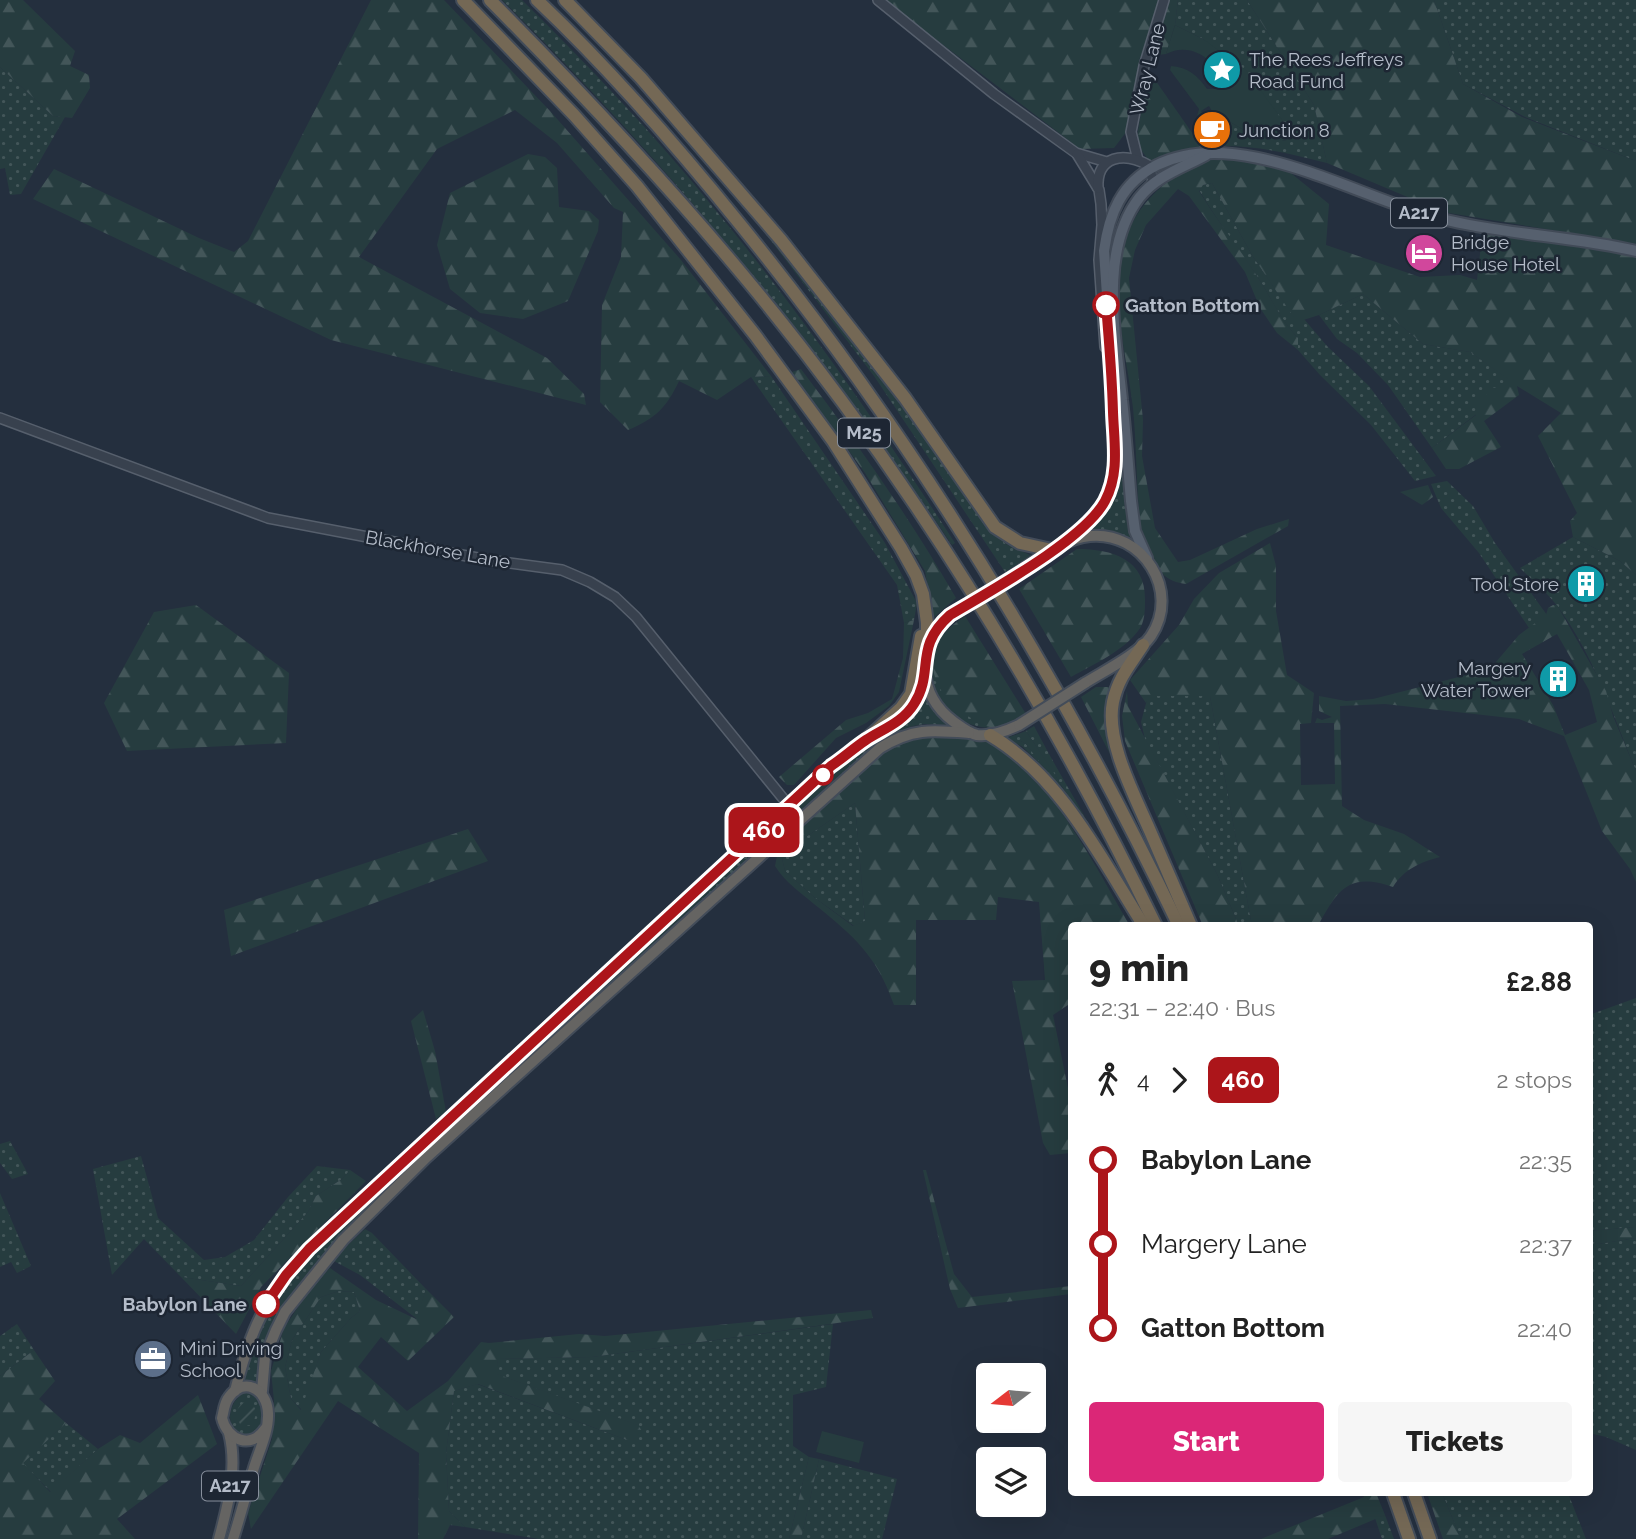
<!DOCTYPE html>
<html lang="en">
<head>
<meta charset="utf-8">
<style>
	body { margin:0; font-family:Raleway,sans-serif; background:#f6f6f6; color:#222; height:100vh; display:flex; flex-direction:column; font-size:26px; white-space:nowrap }
	* { box-sizing:border-box; margin:0 }
	p { font-size:23px; color:#767676 }
	.icon { flex:none; width:38px; height:38px; fill:none; stroke:currentColor; stroke-width:2; stroke-linecap:round; stroke-linejoin:round }
	.map { position:relative; flex:1; overflow:hidden }
	.panel { position:absolute; left:1068px; top:922px; width:525px; height:574px; display:flex; flex-direction:column; background:#fff; border-radius:7px; box-shadow:0 7px 28px #0002 }
	.panel>* { flex:none }
	.badge { padding:0 14px; border-radius:10px; font-size:24px; line-height:46px }
	.needle { width:46px; rotate:254deg }
	.fabs { position:absolute; left:976px; top:1363px; display:grid; gap:14px }
	.fabs a { display:grid; place-items:center; width:70px; height:70px; border-radius:7px; background:#fff; box-shadow:0 7px 28px #0002; font-size:35px }
	.map>.badge { position:absolute; translate:-50% -50%; box-shadow:0 0 0 4px #fff }
	.legs { display:flex; align-items:center; gap:10px; height:77px; padding:0 21px; font-size:23px }
	.legs p { margin-inline-start:auto }
	.summary { display:flex; align-items:center; justify-content:space-between; height:119px; padding:0 21px }
	h1 { font-size:38px; font-weight:800; line-height:52px }
	.button { display:flex; gap:14px; margin-top:auto; padding:14px 21px }
	.button a { flex:1; height:80px; border-radius:7px; background:#db2777; color:#fff; font-size:28px; font-weight:800; line-height:80px; text-align:center }
	.button a+a { background:#f6f6f6; color:#222 }
	ul { padding:0 21px; list-style:none }
	li { display:flex; align-items:center; gap:24px; height:84px; font-size:26px }
	li i { display:grid; place-items:center; width:10px; height:100%; margin:0 9px; background:currentColor }
	li i::after { content:''; width:18px; height:18px; margin:-9px; border:5px solid; border-radius:50%; background:#fff }
	li p { margin-inline-start:auto }
	li:first-child i { background:linear-gradient(#0000 50%,currentColor 0) }
	li:last-child i { background:linear-gradient(currentColor 50%,#0000 0) }
	.map>svg:first-child { display:block }
	.grass { fill:url(#grass-dots) }
	.forest { fill:url(#forest-firs); fill-rule:evenodd }
	.park { fill:#263c3f }
	.garden { fill:url(#garden-furrows) }
	.lines { fill:none; stroke-linecap:round; stroke-linejoin:round }
	.tertiary-casing { stroke:#565f6c; stroke-width:12 }
	.primary-casing { stroke:#414a57; stroke-width:14 }
	.trunk-casing { stroke:#434c59; stroke-width:14 }
	.motorway-casing { stroke:#434c59; stroke-width:16 }
	.tertiary { stroke:#38414e; stroke-width:9 }
	.primary { stroke:#56606e; stroke-width:10 }
	.trunk { stroke:#656462; stroke-width:10 }
	.motorway { stroke:#746855; stroke-width:12 }
	.trunk-bridge-casing { stroke:#434c59; stroke-width:14; stroke-linecap:butt }
	.trunk-bridge { stroke:#656462; stroke-width:10 }
	.line-1-casing { stroke:#fff; stroke-width:16 }
	.line-1 { stroke:#ac151a; stroke-width:10 }
	.stop-1-dot { fill:#fff; stroke:#ac151a; stroke-width:3.5 }
	.labels { text-anchor:middle; stroke-width:5; stroke-linejoin:round; paint-order:stroke }
	.shield { fill:#1d2633; stroke:#878f9c; stroke-width:2 }
	.shield-label { font-size:18px; font-weight:bold; fill:#b4bcc9 }
	.poi-label { font-size:19px; fill:#b4bcc9; stroke:#1d2633; text-anchor:start }
	.street-label { font-size:19px; fill:#b4bcc9; stroke:#1d2633 }
	.stop-label { font-size:19px; font-weight:bold; fill:#b4bcc9; stroke:#1d2633; text-anchor:start }
</style>
</head>
<body>
<div class="map">
<svg width="1636" height="1539" viewBox="0 0 1636 1539">
	<defs>
		<pattern id="grass-dots" width="8" height="8" patternUnits="userSpaceOnUse" patternTransform="scale(1.75)"><rect width="8" height="8" fill="#263c3f"/><path d="M2 2h.1M6 6h.1" fill="none" stroke="#435659" stroke-width="1.8" stroke-linecap="round"/></pattern>
		<pattern id="forest-firs" width="22" height="20" patternUnits="userSpaceOnUse" patternTransform="scale(1.75)"><rect width="22" height="20" fill="#263c3f"/><path d="M5 1l3.5 6h-7zM16 11l3.5 6h-7z" fill="#435659"/></pattern>
		<pattern id="garden-furrows" width="10" height="10" patternUnits="userSpaceOnUse" patternTransform="scale(1.75)"><rect width="10" height="10" fill="#263c3f"/><path d="M-1 1l2-2M0 10L10 0M9 11l2-2" fill="none" stroke="#435659"/></pattern>
	</defs>
	<rect width="100%" height="100%" fill="#242f3e"/>
	<!-- grass -->
	<g class="grass">
		<path d="M502,0H522C589,66 654,134 713,207C801,313 880,427 955,543L952,545C820,348 671,166 502,0Z"/>
		<path d="M1178,0H1247L1314,105L1327,163C1285,152 1246,143 1202,147L1194,133L1199,130L1204,140L1223,131L1230,122L1249,133L1286,141L1287,127L1203,39L1175,25Z"/>
		<polygon points="1434,0 1636,0 1636,161 1525,117 1463,84"/>
		<polygon points="0,67 53,116 65,117 21,194 10,195 5,168 0,169"/>
		<path d="M726,182C818,294 905,407 987,526L1006,544L1032,556L1005,572L874,376Z"/>
		<path d="M1212,183L1252,255L1297,321L1304,319L1327,346L1369,386L1436,476L1415,481L1371,425L1320,375L1298,350V338C1279,318 1270,295 1255,273C1236,245 1216,219 1199,190L1203,185Z"/>
		<polygon points="1363,294 1423,344 1470,352 1516,384 1432,448 1388,385 1357,353 1337,339 1319,315"/>
		<polygon points="771,376 885,543 917,603 914,620 904,623 897,585 751,377"/>
		<path d="M1123,459L1131,536L1129,539L1116,532L1088,531L1086,529C1111,505 1117,495 1120,460Z"/>
		<polygon points="1447,481 1473,506 1495,543 1547,615 1529,628 1479,553 1441,508 1431,484"/>
		<path d="M1573,537L1620,561L1636,575V771C1613,715 1594,656 1558,607C1548,593 1533,581 1520,568Z"/>
		<path d="M936,645L934,668L1010,724C981,736 943,718 933,688C929,677 932,662 933,650Z"/>
		<path d="M924,692L930,705L948,725C940,725 932,724 925,724C895,727 873,747 851,765L469,1112L351,1224L304,1278L281,1313L265,1343L259,1364L258,1384L243,1382C259,1316 279,1287 326,1239L832,772C846,764 856,754 868,745C891,729 916,721 924,692Z"/>
		<polygon points="1148,696 1210,696 1252,926 1239,926 1217,874 1145,739 1141,722"/>
		<path d="M1034,726C1058,772 1085,816 1110,861C1081,818 1055,774 1026,731Z"/>
		<polygon points="1021,733 1021,741 1026,744 1050,774 1023,747 1006,738"/>
		<polygon points="855,803 865,921 854,926 815,898 785,871 782,859 790,848"/>
		<polygon points="1636,998 1636,1227 1589,1231 1589,1015"/>
		<polygon points="10,1141 28,1174 12,1179 0,1163 0,1144"/>
		<polygon points="141,1156 158,1218 204,1260 225,1257 254,1240 288,1197 317,1166 350,1170 342,1179 316,1196 308,1212 241,1286 181,1277 144,1239 112,1275 93,1169"/>
		<polygon points="0,1193 31,1266 17,1273 11,1262 0,1267"/>
		<polygon points="365,1229 372,1233 426,1289 417,1319 360,1275 332,1260"/>
		<polygon points="1636,1238 1636,1450 1606,1437 1589,1433 1589,1239 1598,1244"/>
		<polygon points="339,1291 354,1292 360,1311 351,1318 321,1352 302,1410 291,1399 285,1367 292,1340 321,1297"/>
		<polygon points="17,1324 34,1350 0,1376 0,1336"/>
		<polygon points="833,1324 826,1387 793,1395 793,1446 809,1457 789,1539 539,1539 465,1527 449,1511 446,1453 454,1391 477,1384 627,1440 637,1425 496,1374 498,1359 592,1357"/>
		<path d="M245,1391L253,1392L262,1400C264,1423 264,1441 235,1433C225,1416 231,1402 245,1391Z"/>
		<polygon points="66,1423 98,1449 51,1492 22,1463"/>
		<polygon points="819,1459 897,1479 882,1539 801,1539"/>
		<polygon points="1442,1493 1568,1493 1586,1539 1461,1539"/>
		<polygon points="1385,1515 1394,1539 1382,1539 1375,1518"/>
	</g>
	<!-- forest -->
	<g class="forest">
		<polygon points="0,0 23,0 75,51 70,66 89,75 90,88 72,118 53,116 0,67"/>
		<path d="M371,0H444L551,112L681,260L771,376L751,377L717,400L679,381C667,407 655,419 628,430L600,402L602,305L621,257L623,212L614,208L557,143L515,110L437,149L359,257L547,358L584,394L586,405L331,340L33,199L54,169L199,238L234,252L248,241Z"/>
		<polygon points="884,0 1178,0 1175,25 1166,54 1140,57 1127,131 1114,148 1080,149"/>
		<polygon points="1247,0 1434,0 1463,84 1522,117 1636,161 1636,244 1443,212 1327,163 1314,105"/>
		<polygon points="1153,77 1202,147 1150,162 1136,143 1146,81"/>
		<polygon points="528,154 545,157 557,168 559,207 589,211 599,220 598,231 568,301 523,319 480,313 450,289 437,245 450,193"/>
		<path d="M1208,154L1294,167L1292,174L1329,204L1326,245L1420,277L1460,275L1477,280L1483,228L1636,251V575L1620,561L1573,537L1570,521L1577,513L1538,436L1561,413L1517,386L1519,395L1484,421L1501,447L1459,469H1446L1432,448L1476,415L1477,403L1493,388L1515,384L1470,352L1423,344L1363,294L1319,315L1297,322L1252,255L1212,183L1203,185L1199,191C1216,219 1237,245 1255,273C1270,295 1280,319 1298,338V350L1277,333L1260,308L1245,272L1189,196L1178,189L1146,225L1135,250L1129,278L1143,420L1142,456L1155,528L1178,562L1190,560L1257,529L1289,519L1288,526L1186,584C1177,583 1168,580 1162,573C1154,565 1142,543 1141,530C1136,491 1137,449 1133,408C1127,355 1109,298 1124,245C1136,200 1171,177 1208,154Z"/>
		<path d="M801,369C857,443 910,518 956,598L933,618L925,571L865,473L792,372Z"/>
		<polygon points="1428,485 1433,497 1422,505 1400,492"/>
		<path d="M1270,543L1276,566V611L1287,675L1314,693L1311,723L1300,724L1301,785L1335,784L1334,723H1315L1317,718L1322,720L1332,717L1319,711V696L1346,701L1373,699L1490,669L1519,635L1546,615L1548,608L1553,605H1557L1606,691L1613,716L1636,771V882L1630,869L1602,831L1564,736L1519,719L1385,704L1340,706L1342,806L1364,820L1404,834L1440,857C1421,862 1404,869 1393,887C1349,872 1338,889 1318,926H1252L1210,696H1149L1146,703L1130,680L1179,625L1194,599L1219,573ZM1557,634L1589,690L1597,722L1565,735L1553,705L1522,654Z"/>
		<path d="M1077,549C1112,549 1146,559 1145,600C1145,610 1145,623 1138,631C1122,652 1094,664 1071,677L1019,589Z"/>
		<polygon points="196,605 289,673 286,743 127,751 104,703 154,612"/>
		<path d="M965,616L1026,714C1015,721 1004,728 990,727C983,726 973,719 966,715C942,702 923,668 938,642C945,630 954,624 965,616Z"/>
		<polygon points="914,620 899,692 889,706 866,723 836,738 794,785 787,785 779,777 846,720 868,713 892,699 903,658 904,623"/>
		<polygon points="1096,687 1110,687 1106,717 1110,754 1081,697"/>
		<polygon points="1127,691 1128,706 1217,874 1239,926 1203,926 1125,741 1122,716"/>
		<polygon points="1026,731 1054,773 1069,800 1026,744 1021,741 1021,733"/>
		<path d="M937,735C955,736 974,737 991,743C1043,763 1102,878 1130,926H1071V1003L1053,1015L1071,1103V1153L1050,1155L1043,1143L1012,981L1045,980L1039,902L998,897L996,920H916V1005H894C877,956 854,936 814,904C800,892 785,882 775,866L779,846L846,787L883,751L901,741L917,736ZM855,803L865,921L853,926L815,898L785,871L782,859L790,848Z"/>
		<polygon points="468,829 488,861 231,956 224,910"/>
		<polygon points="423,1010 435,1051 446,1112 436,1119 411,1021"/>
		<polygon points="350,1170 366,1181 261,1287 236,1334 181,1277 241,1286 308,1212 316,1196 342,1179"/>
		<polygon points="923,1170 926,1170 954,1274 972,1297 1071,1286 1071,1294 958,1308 950,1289"/>
		<polygon points="1636,1227 1636,1238 1598,1244 1589,1239 1589,1231"/>
		<path d="M330,1268L376,1300L416,1319L426,1289L454,1317L408,1361L381,1337L358,1367L407,1411L448,1381L481,1342L489,1343L579,1334L605,1336L871,1310L873,1318L592,1357L498,1359L497,1374L638,1425L644,1434L627,1440L478,1384L454,1391L446,1453L449,1511L465,1527L450,1525L443,1539H418L419,1453L338,1401L251,1529L248,1513L272,1439L274,1401L271,1371L284,1328L311,1288ZM339,1291L354,1292L360,1311L351,1318L321,1352L301,1410L291,1399L285,1367L292,1340L321,1297Z"/>
		<polygon points="34,1350 55,1381 39,1399 66,1423 23,1463 50,1492 98,1449 120,1435 140,1443 198,1395 217,1444 117,1519 135,1539 0,1539 0,1376"/>
		<polygon points="809,1457 819,1459 801,1539 789,1539"/>
		<polygon points="1363,1493 1376,1493 1385,1515 1328,1539 1261,1539 1364,1497"/>
		<polygon points="1427,1493 1442,1493 1461,1539 1443,1539"/>
	</g>
	<!-- park -->
	<g class="park">
		<path d="M1175,25L1203,39L1246,70L1287,127V141L1249,133L1230,122L1223,131L1209,106L1201,111L1202,113L1197,116L1199,109L1170,70L1171,66C1188,67 1198,76 1207,89H1224C1220,62 1192,40 1166,54Z"/>
		<polygon points="822,1431 864,1442 859,1463 816,1452"/>
	</g>
	<!-- garden -->
	<path class="garden" d="M250,1400L257,1412L252,1425L241,1426C234,1413 236,1404 250,1400Z"/>
	<g class="lines">
		<defs>
			<g id="tertiary">
				<polyline points="878,0 994,94 1076,153 1107,162"/>
				<polyline points="1077,154 1099,190 1101,204 1102,225 1099,260 1105,347"/>
				<polyline points="1138,160 1131,132 1144,66 1164,0"/>
				<path d="M1098,188C1096,155 1125,152 1148,165L1153,180L1151,185"/>
				<polyline points="0,418 268,518 488,560 562,570 590,582 615,597 636,617 790,807"/>
			</g>
			<g id="primary">
				<path d="M1065,542L1082,529L1105,501L1115,469L1114,399L1104,251C1109,214 1121,183 1157,165C1241,124 1359,199 1442,219C1506,235 1572,236 1636,251"/>
				<path d="M1147,558L1135,531L1131,501C1128,467 1126,434 1122,400C1116,337 1098,252 1139,198C1156,176 1182,168 1206,155"/>
			</g>
			<g id="trunk">
				<path d="M1023,569C1043,556 1065,538 1090,536C1143,531 1181,591 1151,636C1139,654 1104,671 1085,683"/>
				<path d="M950,616C916,646 916,694 954,722C961,727 968,733 977,735C991,737 1006,731 1019,725"/>
				<path d="M235,1391C251,1327 265,1299 309,1249L831,766L907,713L918,696L924,678"/>
				<path d="M262,1391L265,1357L276,1330L285,1312L343,1240L427,1157L880,748C912,728 932,730 969,733"/>
				<path d="M219,1539C228,1505 238,1468 229,1433"/>
				<path d="M233,1539C240,1517 246,1494 253,1471C258,1453 269,1432 268,1413C267,1389 244,1376 229,1397C224,1403 224,1411 222,1418C227,1440 251,1450 265,1429"/>
			</g>
			<g id="motorway">
				<polyline points="463,0 574,115 637,186 755,335 833,441 901,548 916,575 923,594 927,623 927,648"/>
				<path d="M490,0C579,90 666,182 747,280C910,476 1044,696 1156,926"/>
				<path d="M537,0C610,69 676,145 739,223C914,438 1059,676 1179,926"/>
				<polyline points="565,0 641,78 781,240 905,398 995,527 1020,543 1052,550"/>
				<path d="M1143,645C1130,665 1118,678 1113,702C1105,741 1135,796 1150,831C1164,863 1177,894 1191,926"/>
				<path d="M990,735C1061,777 1101,858 1144,926"/>
				<polyline points="867,739 901,708 911,694 921,636"/>
				<polyline points="1393,1493 1409,1539"/>
				<polyline points="1414,1493 1430,1539"/>
			</g>
		</defs>
		<!-- tertiary casing -->
		<use href="#tertiary" class="tertiary-casing"/>
		<!-- primary casing -->
		<use href="#primary" class="primary-casing"/>
		<!-- trunk casing -->
		<use href="#trunk" class="trunk-casing"/>
		<!-- motorway casing -->
		<use href="#motorway" class="motorway-casing"/>
		<!-- tertiary -->
		<use href="#tertiary" class="tertiary"/>
		<!-- primary -->
		<use href="#primary" class="primary"/>
		<!-- trunk -->
		<use href="#trunk" class="trunk"/>
		<!-- motorway -->
		<use href="#motorway" class="motorway"/>
		<defs>
			<g id="trunk-bridge">
				<polyline points="950,616 1023,569"/>
				<polyline points="1019,725 1085,683"/>
			</g>
		</defs>
		<!-- trunk-bridge casing -->
		<use href="#trunk-bridge" class="trunk-bridge-casing"/>
		<!-- trunk-bridge -->
		<use href="#trunk-bridge" class="trunk-bridge"/>
	</g>
	<g class="lines">
		<defs>
			<path id="line-1" d="M266,1304L286,1275L309,1249L831,766C843,758 854,748 866,740C883,729 903,722 914,704C935,671 913,648 950,615C990,591 1084,540 1105,501C1120,473 1114,442 1113,412C1112,376 1109,340 1106,305"/>
		</defs>
		<!-- line-1 casing -->
		<use href="#line-1" class="line-1-casing"/>
		<!-- line-1 -->
		<use href="#line-1" class="line-1"/>
	</g>
	<!-- icons -->
	<defs>
		<symbol id="sight-disc" viewBox="-11 -11 22 22"><circle r="9.5" fill="#0f9aa8" stroke="#1d2633"/><path d="M0-6L1.8-2.2L6-1.7L2.9 1.2L3.7 5.4L0 3.3L-3.7 5.4L-2.9 1.2L-6-1.7L-1.8-2.2Z" fill="#fff"/></symbol>
		<symbol id="cafe-disc" viewBox="-11 -11 22 22"><circle r="9.5" fill="#e8710a" stroke="#1d2633"/><path d="M-5.5-4.5H6V0H3Q3 3.5 0 3.5H-2.5Q-5.5 3.5-5.5 0ZM3-3.2v2h1.7v-2ZM-6 4.5H4V6H-6Z" fill="#fff"/></symbol>
		<symbol id="hotel-disc" viewBox="-11 -11 22 22"><circle r="9.5" fill="#d1479c" stroke="#1d2633"/><path d="M-6-4.5h1.5V1H6V5H4.5V3h-9V5H-6ZM-4 0a1.8 1.8 0 1 1 3.6 0ZM.5 0V-2.5h3Q6-2.5 6 0Z" fill="#fff"/></symbol>
		<symbol id="building-disc" viewBox="-11 -11 22 22"><circle r="9.5" fill="#0f9aa8" stroke="#1d2633"/><path d="M-4-6H4V6H1V3H-1V6H-4ZM-2.5-4.3h1.7v1.8h-1.7ZM.8-4.3h1.7v1.8H.8ZM-2.5-1h1.7V.8h-1.7ZM.8-1h1.7V.8H.8Z" fill="#fff"/></symbol>
		<symbol id="office-disc" viewBox="-11 -11 22 22"><circle r="9.5" fill="#5c6f8a" stroke="#1d2633"/><path d="M-6-3h4V-5.5h4V-3h4V5H-6ZM-1-4.5V-3h2v-1.5ZM-6 0V1H6V0Z" fill="#fff"/></symbol>
	</defs>
	<g fill-rule="evenodd">
		<use href="#sight-disc" x="1200" y="48" width="44" height="44"/>
		<use href="#cafe-disc" x="1190" y="108" width="44" height="44"/>
		<use href="#hotel-disc" x="1402" y="231" width="44" height="44"/>
		<use href="#building-disc" x="1564" y="562" width="44" height="44"/>
		<use href="#building-disc" x="1536" y="657" width="44" height="44"/>
		<use href="#office-disc" x="131" y="1337" width="44" height="44"/>
	</g>
	<!-- markers -->
	<g class="stop-1-dot">
		<circle cx="1106" cy="305" r="12"/>
		<circle cx="823" cy="775" r="9"/>
		<circle cx="266" cy="1304" r="12"/>
	</g>
	<g class="labels">
		<!-- shield labels -->
		<g class="shield">
			<rect x="1391" y="198.5" width="56" height="29" rx="5"/>
			<rect x="838" y="418.5" width="52" height="29" rx="5"/>
			<rect x="202" y="1471.5" width="56" height="29" rx="5"/>
		</g>
		<g class="shield-label">
			<text x="1419" y="219">A217</text>
			<text x="864" y="439">M25</text>
			<text x="230" y="1492">A217</text>
		</g>
		<!-- poi labels -->
		<g class="poi-label">
			<text x="1249" y="66">The Rees Jeffreys<tspan x="1249" dy="22">Road Fund</tspan></text>
			<text x="1239" y="137">Junction 8</text>
			<text x="1451" y="249">Bridge<tspan x="1451" dy="22">House Hotel</tspan></text>
			<text x="1559" y="591" text-anchor="end">Tool Store</text>
			<text x="1531" y="675" text-anchor="end">Margery<tspan x="1531" dy="22">Water Tower</tspan></text>
			<text x="180" y="1355">Mini Driving<tspan x="180" dy="22">School</tspan></text>
		</g>
		<!-- street labels -->
		<g class="street-label">
			<text transform="translate(1147 69) rotate(-76)" y="7">Wray Lane</text>
			<text transform="translate(438 549) rotate(10)" y="7">Blackhorse Lane</text>
		</g>
		<!-- stop labels -->
		<g class="stop-label">
			<text x="1125" y="312">Gatton Bottom</text>
			<text x="247" y="1311" text-anchor="end">Babylon Lane</text>
		</g>
	</g>
</svg>
<div class="fabs">
<a><svg class="needle" viewBox="-14 -14 28 28"><path d="M0-13l5 13h-10z" fill="#e53935"/><path d="M0 13l5-13h-10z" fill="#767676"/></svg></a>
<a><svg class="icon" aria-label="layers" viewBox="0 0 24 24"><path d="M12 4l9 5-9 5-9-5zM3 14l9 5 9-5"/></svg></a>
</div>
<b class="badge" style="left:764px;top:830px;background:#ac151a;color:#fff">460</b>
<section class="panel">
<div class="summary"><div><h1>9 min</h1><p>22:31 – 22:40 · Bus</p></div><b>£2.88</b></div>
<div class="legs"><svg class="icon" aria-label="walk" viewBox="0 0 24 24"><circle cx="13" cy="4" r="2"/><path d="M13 8l-2 6 4 7M11 14l-3 7M7 12l3-4h3l4 4"/></svg>4<svg class="icon" aria-label="forward" viewBox="0 0 24 24"><path d="M9 5l7 7-7 7"/></svg><b class="badge" style="background:#ac151a;color:#fff">460</b><p>2 stops</p></div>
<ul>
<li><i style="color:#ac151a"></i><b>Babylon Lane</b><p>22:35</p></li>
<li><i style="color:#ac151a"></i><span>Margery Lane</span><p>22:37</p></li>
<li><i style="color:#ac151a"></i><b>Gatton Bottom</b><p>22:40</p></li>
</ul>
<div class="button"><a>Start</a><a>Tickets</a></div>
</section>
</div>
</body>
</html>
